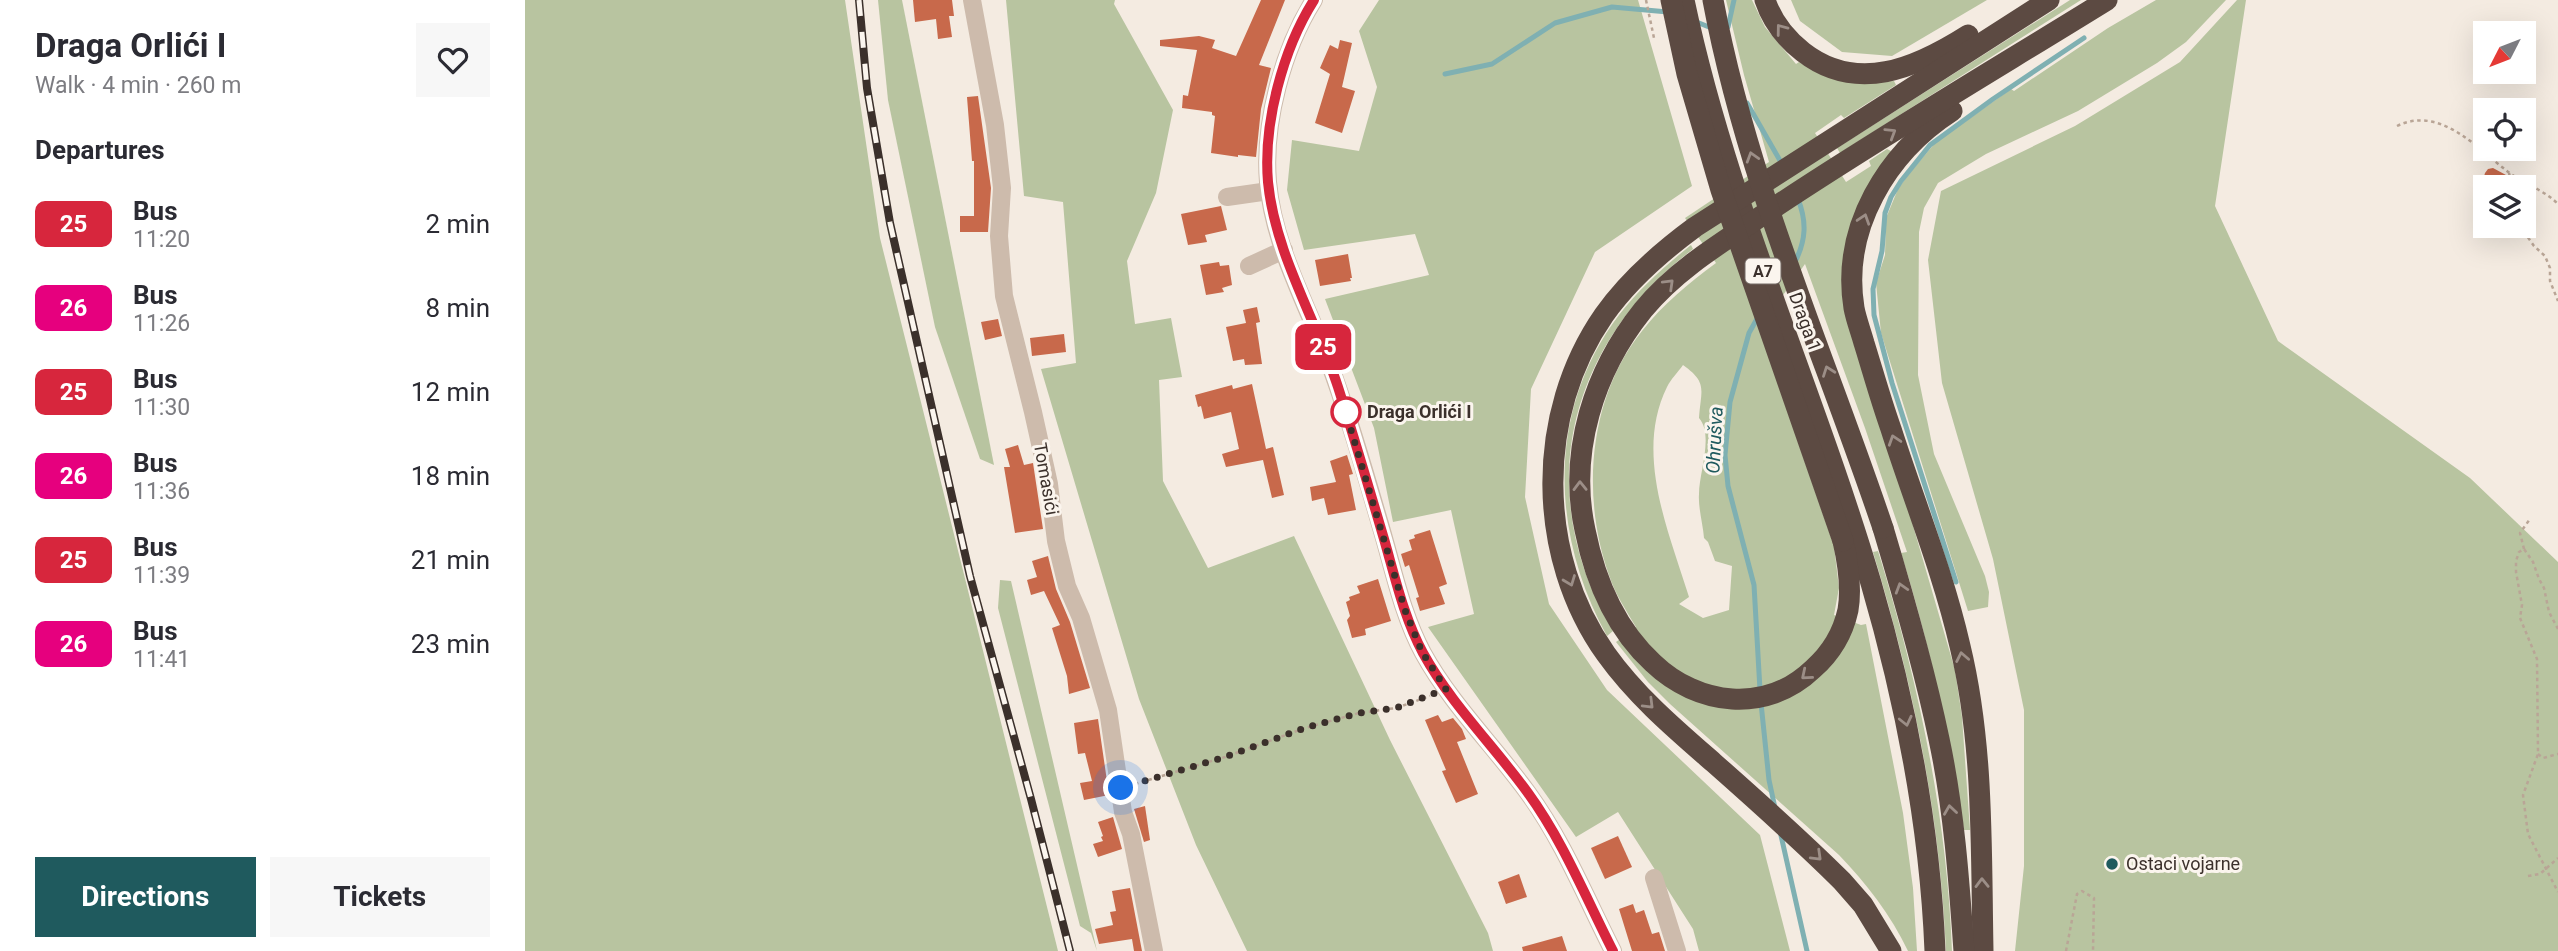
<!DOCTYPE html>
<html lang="en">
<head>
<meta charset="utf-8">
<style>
	body { margin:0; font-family:Roboto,sans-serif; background:#f7f7f7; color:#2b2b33; height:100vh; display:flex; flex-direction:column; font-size:26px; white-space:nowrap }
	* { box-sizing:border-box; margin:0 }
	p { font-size:23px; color:#7c7c81 }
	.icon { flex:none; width:38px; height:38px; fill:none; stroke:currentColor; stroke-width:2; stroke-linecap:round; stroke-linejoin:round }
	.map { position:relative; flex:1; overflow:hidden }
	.side { display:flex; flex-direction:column; background:#fff; width:525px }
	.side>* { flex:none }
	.badge { padding:0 14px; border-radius:10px; font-size:24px; line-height:46px }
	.needle { width:46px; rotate:228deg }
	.tools { position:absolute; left:1948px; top:21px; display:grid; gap:14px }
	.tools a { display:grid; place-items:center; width:63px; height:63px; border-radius:0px; background:#fff; box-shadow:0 7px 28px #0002; font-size:35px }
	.you { position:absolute; width:35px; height:35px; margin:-18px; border:5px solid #fff; border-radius:50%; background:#1a73e8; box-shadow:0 0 0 10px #1a73e833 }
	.map>.badge { position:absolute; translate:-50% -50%; box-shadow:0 0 0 4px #fff }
	h2 { padding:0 35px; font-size:26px; line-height:63px }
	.round { display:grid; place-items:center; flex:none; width:74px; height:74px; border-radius:0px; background:#f7f7f7 }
	.headline { display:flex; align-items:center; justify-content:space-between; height:119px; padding:0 35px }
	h1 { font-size:33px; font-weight:700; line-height:52px }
	.cta { display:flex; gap:14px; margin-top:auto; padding:14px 35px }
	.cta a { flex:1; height:80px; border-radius:0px; background:#1f5a5e; color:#fff; font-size:28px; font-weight:700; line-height:80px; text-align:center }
	.cta a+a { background:#f7f7f7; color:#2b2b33 }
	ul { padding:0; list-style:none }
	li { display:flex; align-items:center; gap:21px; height:84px; padding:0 35px }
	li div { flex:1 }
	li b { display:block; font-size:26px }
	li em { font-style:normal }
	li .badge { min-width:77px; font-weight:700; text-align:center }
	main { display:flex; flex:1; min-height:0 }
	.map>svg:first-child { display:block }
	.green { fill:#b8c4a0; fill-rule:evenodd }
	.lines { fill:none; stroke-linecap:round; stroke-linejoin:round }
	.stream { stroke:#7fb0b2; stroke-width:5 }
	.building { fill:#c8694b }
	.path { stroke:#b9a596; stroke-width:2.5; stroke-dasharray:3.5 3.5; stroke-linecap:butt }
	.minor { stroke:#cdbbac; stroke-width:18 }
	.highway { stroke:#5c4a42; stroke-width:21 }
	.rail-casing { stroke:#3b302b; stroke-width:8 }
	.rail { stroke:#fbf5ee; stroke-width:5; stroke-dasharray:16; stroke-linecap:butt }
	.highway-bridge { stroke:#5c4a42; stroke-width:21 }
	.oneway { stroke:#9c8e87 }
	.line-casing { stroke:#fff; stroke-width:16 }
	.line { stroke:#d7263d; stroke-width:10 }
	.walk { stroke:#3b302b; stroke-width:7; stroke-dasharray:0 12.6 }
	.stop-dot { fill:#fff; stroke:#d7263d; stroke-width:3.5 }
	.poi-dot { fill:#1f5a5e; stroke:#fbf5ee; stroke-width:2.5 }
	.labels { text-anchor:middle; stroke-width:6; stroke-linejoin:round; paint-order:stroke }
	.shield { fill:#fbf5ee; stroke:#756b66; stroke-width:2 }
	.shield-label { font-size:16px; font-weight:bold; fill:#3b302b }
	.street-label { font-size:18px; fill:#3b302b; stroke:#fbf5ee }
	.stop-label { font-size:18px; font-weight:bold; fill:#3b302b; stroke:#fbf5ee; text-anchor:start }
	.poi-label { font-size:18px; fill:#3b302b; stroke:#fbf5ee; text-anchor:start }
	.water-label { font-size:19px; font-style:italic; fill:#1f5a5e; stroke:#fbf5ee }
</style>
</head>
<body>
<main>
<section class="side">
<div class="headline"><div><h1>Draga Orlići I</h1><p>Walk · 4 min · 260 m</p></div><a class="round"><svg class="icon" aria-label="heart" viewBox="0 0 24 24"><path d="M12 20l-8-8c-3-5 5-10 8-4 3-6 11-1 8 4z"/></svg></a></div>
<h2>Departures</h2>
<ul>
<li><span class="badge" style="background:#d7263d;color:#fff">25</span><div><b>Bus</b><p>11:20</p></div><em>2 min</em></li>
<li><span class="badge" style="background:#e6007e;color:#fff">26</span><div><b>Bus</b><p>11:26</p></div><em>8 min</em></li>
<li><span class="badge" style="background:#d7263d;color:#fff">25</span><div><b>Bus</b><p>11:30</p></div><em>12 min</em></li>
<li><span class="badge" style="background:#e6007e;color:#fff">26</span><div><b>Bus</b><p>11:36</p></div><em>18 min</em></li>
<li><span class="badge" style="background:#d7263d;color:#fff">25</span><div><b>Bus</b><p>11:39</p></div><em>21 min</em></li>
<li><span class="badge" style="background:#e6007e;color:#fff">26</span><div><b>Bus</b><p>11:41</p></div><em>23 min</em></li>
</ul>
<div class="cta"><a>Directions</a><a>Tickets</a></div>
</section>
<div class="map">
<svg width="2033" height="951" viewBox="0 0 2033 951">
	<rect width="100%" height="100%" fill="#f4ebe1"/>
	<!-- green -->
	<g class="green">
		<polygon points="0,0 320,0 355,238 533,951 0,951"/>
		<polygon points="353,0 377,0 469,465 455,459 410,327 363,100"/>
		<polygon points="481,0 590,0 589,4 648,110 631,193 602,261 610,324 646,318 657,377 634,380 638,481 683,568 769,536 865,740 963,933 968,951 722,951 671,845 614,699 516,369 551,363 538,202 499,196"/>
		<polygon points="854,0 1113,0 1167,186 1070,252 1006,389 1000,497 1024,604 1082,690 1235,835 1265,951 1174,951 1168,929 1093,812 1051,837 903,627 949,614 926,510 868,522 849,428 800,299 904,275 890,234 779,250 762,190 767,140 834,151 852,87 834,31"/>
		<path d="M1201,0H1227L1240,27L1271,64L1274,62L1277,64L1341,83L1369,81L1371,85L1319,118L1316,115L1290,133L1321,182L1346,166L1344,161L1362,149L1366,151L1321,262L1389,529L1430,670L1437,717L1445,830H1439C1424,736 1405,645 1376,553L1382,552L1340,428L1280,264L1234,329L1309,546L1314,588L1309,615L1336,625L1341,624L1378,813L1388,888L1392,951H1383C1366,915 1341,883 1314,855L1145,704L1123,682L1091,642L1111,627C1101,610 1090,594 1084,575C1056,497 1063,398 1117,331C1138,304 1164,283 1191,263L1160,218L1244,162L1219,75ZM1158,365C1183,383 1176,389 1174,418C1189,435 1174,473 1174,494C1173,508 1178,524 1179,538L1183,542L1190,561L1207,566L1204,610L1178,618L1154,604L1164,597C1144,532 1109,454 1142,387C1146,379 1153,372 1158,365Z"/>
		<polygon points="1266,0 1462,0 1367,56 1317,52 1275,21"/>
		<polygon points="1545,0 1556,0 1315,153 1312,148"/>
		<polygon points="1631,0 1701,0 1661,42 1632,63 1553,111 1461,154 1413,183 1399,208 1394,232 1393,375 1409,454 1460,576 1464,592 1463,607 1443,611 1356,333 1351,283 1360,255 1361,218 1373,189 1383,175 1410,143 1486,89 1489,91 1583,28"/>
		<polygon points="1712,0 1721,0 1690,206 1753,341 1945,478 2033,562 2033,951 1490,951 1499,866 1499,710 1468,559 1417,383 1403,260 1416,191 1550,126 1655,62"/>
		<path d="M1166,245L1168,249C1042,345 1006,493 1088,631L1082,636C1026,535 1021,411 1094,315C1115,288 1140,266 1166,245Z"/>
		<path d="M1353,551C1393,680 1422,816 1427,951H1421C1415,815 1388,683 1348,552Z"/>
		<polygon points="475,580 486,581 572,951 566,933 555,926 473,608"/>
	</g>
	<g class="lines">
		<!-- stream -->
		<g class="stream">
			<polyline points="1169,21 1189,29"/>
			<polyline points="1203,27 1209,0"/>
			<polyline points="920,74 967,64 1030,23 1087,7 1143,12"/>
			<polyline points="1222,103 1257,164"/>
			<path d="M1270,262C1281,240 1282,222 1273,199"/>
			<polyline points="1233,317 1224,333 1205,402 1200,455 1203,486 1229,585 1235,690"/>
			<polyline points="1431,582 1367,383 1349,315 1348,289 1357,251 1360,213 1366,197 1376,181 1405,145 1468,99 1559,38"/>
			<polyline points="1236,703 1244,780 1250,808"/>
			<polyline points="1255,831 1282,951"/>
		</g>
	</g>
	<!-- building -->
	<g class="building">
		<polygon points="388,0 427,0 429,16 424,16 427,37 413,39 411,19 390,22"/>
		<polygon points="736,0 760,0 734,65 746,68 736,109 731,157 713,155 713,157 686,153 690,116 687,115 687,112 657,108 658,95 663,96 672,50 635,46 635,40 674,36 690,40 687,48 711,56"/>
		<polygon points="815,40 827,43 817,87 830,91 817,133 790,123 805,74 795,68 805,45 813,49"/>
		<polygon points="453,96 466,188 463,232 435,232 435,216 449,216 449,161 447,161 442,97"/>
		<polygon points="1968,168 1981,175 1975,183 1966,187 1960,187 1960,192 1953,197 1960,173 1963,169"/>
		<polygon points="696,206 702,230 680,235 682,242 663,245 656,214"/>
		<polygon points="823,254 827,278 825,278 826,281 795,286 790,260"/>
		<polygon points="694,262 695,266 704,265 707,285 697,288 699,292 681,295 675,265"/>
		<polygon points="732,307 735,322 731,323 737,364 720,365 719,359 708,361 701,327 721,323 718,310"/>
		<polygon points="473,319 477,336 460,340 456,322"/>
		<polygon points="539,334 541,352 507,356 505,338"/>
		<polygon points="727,384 741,449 748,447 759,495 747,498 738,460 701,467 697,454 714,449 706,412 679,419 676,406 673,407 670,395 707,385 708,389"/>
		<polygon points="493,445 499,465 508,463 518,529 490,533 479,467 485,467 480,449"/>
		<polygon points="822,455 828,474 824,475 831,510 803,515 799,498 787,501 785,487 811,482 805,461"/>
		<polygon points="905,530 922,584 914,587 920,604 895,611 891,598 894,597 884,565 880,567 876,554 887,550 884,540 890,538 889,535"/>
		<polygon points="523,556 531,589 545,622 565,688 544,694 542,676 527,628 535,625 519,591 506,595 502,580 512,577 507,561"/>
		<polygon points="853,579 866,621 840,629 841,635 827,638 822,620 825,616 821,602 825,600 824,597 835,593 832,586"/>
		<polygon points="913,715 917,722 928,718 937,729 941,739 932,742 953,794 931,803 917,771 921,770 900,720"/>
		<polygon points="573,719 584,795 559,800 555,783 567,781 560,753 553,754 549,723"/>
		<polygon points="620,806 625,840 619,842 609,809"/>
		<polygon points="588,817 597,849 573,857 568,844 578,841 576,837 578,836 573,822"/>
		<polygon points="1093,836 1107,867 1080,879 1066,848"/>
		<polygon points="994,874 1002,897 981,904 973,882"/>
		<polygon points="605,888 617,951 609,951 607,939 574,944 570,929 588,925 585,912 591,911 587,891"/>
		<polygon points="1108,904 1111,913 1119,910 1127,934 1134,932 1140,951 1107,951 1094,909"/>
		<polygon points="1037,936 1042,951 998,951 997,947"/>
	</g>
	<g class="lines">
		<!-- path -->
		<g class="path">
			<polyline points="1121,0 1129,38"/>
			<path d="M1872,126C1915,105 1952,148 1982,171C1998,184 2018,189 2033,204"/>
			<polyline points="1984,173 1987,187"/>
			<polyline points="1995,226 2009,246 2020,256 2025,268 2025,281 2033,301"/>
			<polyline points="1999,549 1995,533 2005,519"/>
			<polyline points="2033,629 2024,612 2019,588 2014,579 2008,562 1999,549 1994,552 1991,561 1991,572 1997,605 1995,618 2012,659 2013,754 1998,795 2003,834 2033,892"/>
			<polyline points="2013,754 2018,758 2033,754"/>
			<polyline points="610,784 700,757 780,728 834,713 871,708 905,696"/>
			<polyline points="2003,876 2015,874 2033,858"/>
			<polyline points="1541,951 1552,894 1557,891 1569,898 1568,951"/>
		</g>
		<!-- minor -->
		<g class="minor">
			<polyline points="447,0 470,125 477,188 474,236 479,296 508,412 524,484 531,541 542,586 556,618 583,710 598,812 606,834 629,951"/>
			<path d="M789,0C758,49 738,123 743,182C749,252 789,316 811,382C829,433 844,486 859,538C870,577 879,618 898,653C926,704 969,746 1003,793C1038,841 1061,898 1088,951"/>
			<polyline points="702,197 744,191"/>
			<polyline points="724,266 759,250"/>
			<polyline points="1129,878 1152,951"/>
		</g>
		<!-- highway -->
		<g class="highway">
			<path d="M1159,0C1201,201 1288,387 1346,583C1381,703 1405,826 1410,951"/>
			<path d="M1240,0C1247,21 1260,38 1278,52C1332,94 1391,68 1443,35"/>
			<path d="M1427,111C1362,153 1316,228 1329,308C1331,319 1336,332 1339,343C1348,372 1356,401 1366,429C1389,501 1418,572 1435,646C1459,745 1456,849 1458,951"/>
			<path d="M1358,528C1379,598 1399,667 1414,739C1429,809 1434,880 1439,951"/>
			<path d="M1318,541C1323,563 1327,587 1323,610C1318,633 1305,654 1288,669C1241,714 1173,706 1128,663C1090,628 1070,580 1060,530C1043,452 1069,371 1118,310C1154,266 1206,237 1253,205C1360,134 1472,68 1582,0"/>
			<path d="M1366,951L1338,905L1317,881C1276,840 1232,801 1189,763C1150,729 1111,696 1081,654C1011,556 1010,414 1079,315C1103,281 1136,252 1170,227L1524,0"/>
		</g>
		<defs>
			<polyline id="rail" points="334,0 342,88 365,223 445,576 506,799 545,951"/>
		</defs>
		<!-- rail casing -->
		<use href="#rail" class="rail-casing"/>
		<!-- rail -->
		<use href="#rail" class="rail"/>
		<!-- highway-bridge -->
		<g class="highway-bridge">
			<polyline points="1146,0 1162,74 1196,190 1318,541"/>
			<path d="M1188,0C1222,182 1299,353 1358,528"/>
		</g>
	</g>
	<!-- one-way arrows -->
	<defs><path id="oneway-chevron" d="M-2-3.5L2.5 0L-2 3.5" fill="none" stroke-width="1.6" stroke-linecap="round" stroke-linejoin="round" transform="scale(1.75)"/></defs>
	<g class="oneway">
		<use href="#oneway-chevron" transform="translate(1256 29) rotate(-127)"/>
		<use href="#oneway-chevron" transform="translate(1366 133) rotate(-32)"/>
		<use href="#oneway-chevron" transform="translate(1227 157) rotate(-107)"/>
		<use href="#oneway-chevron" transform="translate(1339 219) rotate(-72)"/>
		<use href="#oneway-chevron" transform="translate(1144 284) rotate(-44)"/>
		<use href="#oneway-chevron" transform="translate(1303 371) rotate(-110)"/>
		<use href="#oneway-chevron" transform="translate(1369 440) rotate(-108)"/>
		<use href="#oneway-chevron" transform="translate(1055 486) rotate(-91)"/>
		<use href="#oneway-chevron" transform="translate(1045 581) rotate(69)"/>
		<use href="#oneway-chevron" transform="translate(1376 588) rotate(-107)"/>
		<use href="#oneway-chevron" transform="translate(1437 657) rotate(-101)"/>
		<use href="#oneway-chevron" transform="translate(1281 675) rotate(140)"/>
		<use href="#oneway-chevron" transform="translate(1124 704) rotate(45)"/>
		<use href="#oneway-chevron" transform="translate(1381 721) rotate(77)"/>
		<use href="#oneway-chevron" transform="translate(1425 810) rotate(-98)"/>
		<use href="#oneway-chevron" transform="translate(1292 856) rotate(44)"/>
		<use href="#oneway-chevron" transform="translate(1457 883) rotate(-91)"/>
	</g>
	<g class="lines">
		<defs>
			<path id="line" d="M789,0C758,49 738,123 743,182C750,254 791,319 813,387C829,437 844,488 859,539C870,577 879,618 898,653C926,704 969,746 1003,793C1038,841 1061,898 1088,951"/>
		</defs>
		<!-- line casing -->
		<use href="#line" class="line-casing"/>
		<!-- line -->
		<use href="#line" class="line"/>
		<!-- walk -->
		<polyline class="walk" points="596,788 700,757 780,728 834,713 871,708 921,689 897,652 880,610 818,403 821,412"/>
	</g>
	<!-- markers -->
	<circle class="stop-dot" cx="821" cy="412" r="14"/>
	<circle class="poi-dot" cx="1587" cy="864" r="7"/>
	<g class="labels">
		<!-- shield labels -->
		<rect class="shield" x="1220.5" y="258.5" width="35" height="25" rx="5"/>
		<g class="shield-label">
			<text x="1238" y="277">A7</text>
		</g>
		<!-- street labels -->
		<g class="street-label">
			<text transform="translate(1280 322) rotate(70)" y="6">Draga 1</text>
			<text transform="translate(521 479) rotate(80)" y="6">Tomasići</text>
		</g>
		<!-- stop labels -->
		<g class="stop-label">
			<text x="842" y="418">Draga Orlići I</text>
		</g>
		<!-- poi labels -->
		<g class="poi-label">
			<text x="1601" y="870">Ostaci vojarne</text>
		</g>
		<!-- water labels -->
		<g class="water-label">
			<text transform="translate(1189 440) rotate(-87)" y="7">Ohrušva</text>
		</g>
	</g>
</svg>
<div class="tools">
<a><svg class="needle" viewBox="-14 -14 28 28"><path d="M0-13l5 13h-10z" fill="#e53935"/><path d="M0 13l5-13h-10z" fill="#7c7c81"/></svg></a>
<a><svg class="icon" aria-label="locate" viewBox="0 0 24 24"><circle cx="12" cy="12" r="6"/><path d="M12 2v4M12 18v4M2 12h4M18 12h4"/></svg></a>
<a><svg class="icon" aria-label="layers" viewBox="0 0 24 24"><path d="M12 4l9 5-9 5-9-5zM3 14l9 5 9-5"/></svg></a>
</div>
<div class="you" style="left:596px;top:788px"></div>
<b class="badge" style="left:798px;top:347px;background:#d7263d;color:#fff">25</b>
</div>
</main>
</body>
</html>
